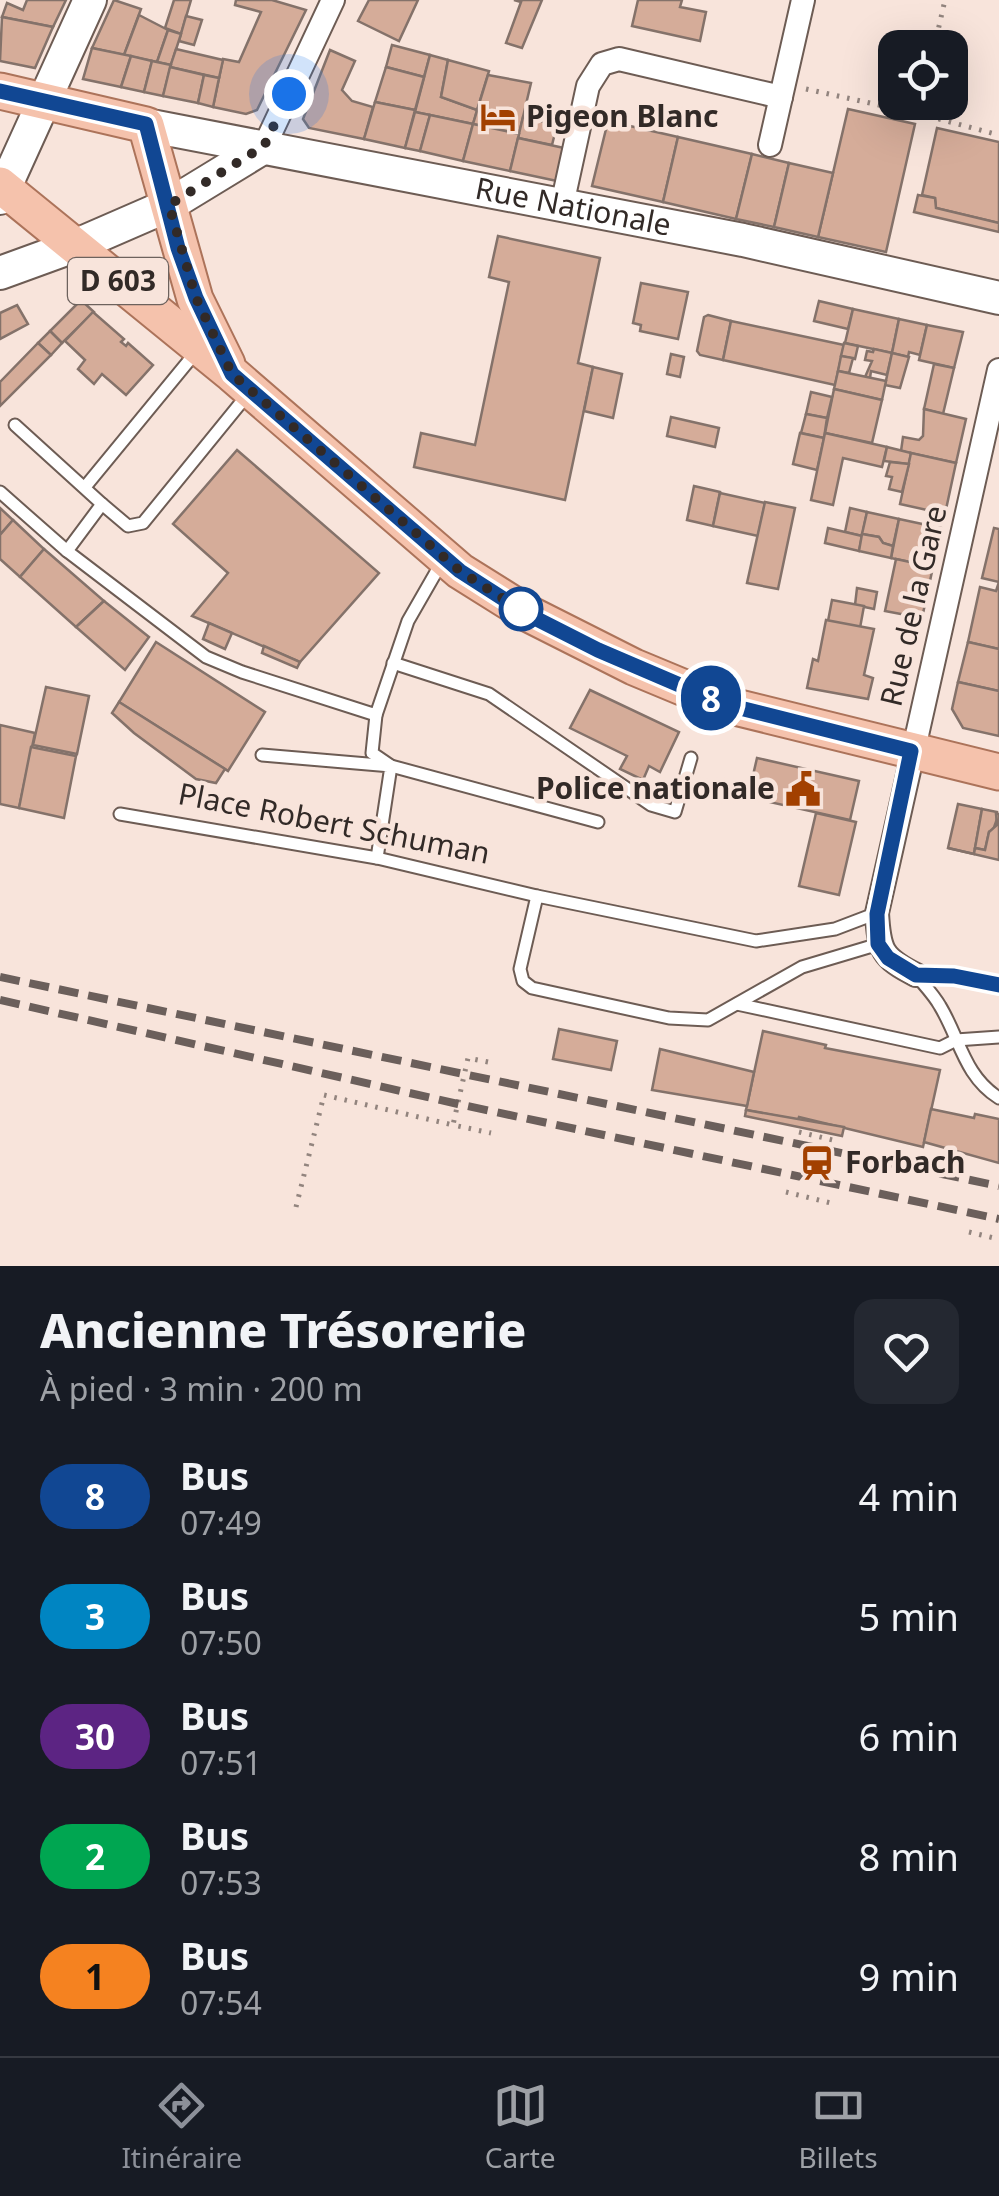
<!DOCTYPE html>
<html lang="fr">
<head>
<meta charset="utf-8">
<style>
	body { margin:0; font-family:"Noto Sans",sans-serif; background:#242831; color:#f1f3f6; height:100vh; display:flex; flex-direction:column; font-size:38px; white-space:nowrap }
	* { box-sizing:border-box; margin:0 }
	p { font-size:32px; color:#9ea1a6 }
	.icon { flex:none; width:55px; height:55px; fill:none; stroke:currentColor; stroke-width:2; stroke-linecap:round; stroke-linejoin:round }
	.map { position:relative; height:1266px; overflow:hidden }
	.details { display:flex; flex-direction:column; background:#171b24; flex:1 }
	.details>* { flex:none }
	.badge { padding:0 20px; border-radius:32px; font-size:35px; line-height:65px }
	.controls { position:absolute; left:878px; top:30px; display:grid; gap:20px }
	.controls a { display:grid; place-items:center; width:90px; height:90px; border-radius:20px; background:#171b24; box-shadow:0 10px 40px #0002; font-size:50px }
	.you { position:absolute; width:50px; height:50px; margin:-25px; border:8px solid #fff; border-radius:50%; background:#1a73e8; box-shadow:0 0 0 15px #1a73e833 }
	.map>.badge { position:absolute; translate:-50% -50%; box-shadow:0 0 0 5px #fff }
	.round { display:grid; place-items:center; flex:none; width:105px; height:105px; border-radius:20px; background:#242831 }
	.head { display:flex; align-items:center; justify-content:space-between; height:170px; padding:0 40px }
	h1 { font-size:48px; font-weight:800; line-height:75px }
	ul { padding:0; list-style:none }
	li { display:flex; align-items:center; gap:30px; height:120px; padding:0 40px }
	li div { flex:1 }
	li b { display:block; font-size:38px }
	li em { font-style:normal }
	li .badge { min-width:110px; font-weight:700; text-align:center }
	.tab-bar { display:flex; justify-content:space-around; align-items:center; height:140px; border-top:2px solid #363941; background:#171b24; font-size:28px; color:#9ea1a6 }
	.tab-bar a { display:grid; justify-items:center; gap:5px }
	.tab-bar .active { color:#8c9099 }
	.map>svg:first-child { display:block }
	.building { fill:#d5ac99; stroke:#84726a; stroke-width:2.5 }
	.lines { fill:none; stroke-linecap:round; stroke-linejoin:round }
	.service-casing { stroke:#6d5c54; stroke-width:15 }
	.minor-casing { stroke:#6d5c54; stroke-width:26 }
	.secondary-casing { stroke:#6d5c54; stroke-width:36 }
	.primary-casing { stroke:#ac735a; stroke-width:39 }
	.path { stroke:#92847e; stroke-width:5; stroke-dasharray:2.5 8; stroke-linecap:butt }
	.service { stroke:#fff; stroke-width:11 }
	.minor { stroke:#fff; stroke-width:22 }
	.secondary { stroke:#fff; stroke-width:32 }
	.primary { stroke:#f5c2ac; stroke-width:35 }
	.rail { stroke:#6b5f5b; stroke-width:8; stroke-dasharray:20 10; stroke-linecap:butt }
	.line-casing { stroke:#fff; stroke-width:22 }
	.line { stroke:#114793; stroke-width:15 }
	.walk { stroke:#322a27; stroke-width:10; stroke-dasharray:0 18 }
	.stop-dot { fill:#fff; stroke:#114793; stroke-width:5 }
	.labels { text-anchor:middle; stroke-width:9; stroke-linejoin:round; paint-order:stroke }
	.shield { fill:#f8e4db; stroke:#6d625d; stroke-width:2.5 }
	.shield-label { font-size:28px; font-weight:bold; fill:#322a27 }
	.poi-label { font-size:30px; font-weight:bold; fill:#322a27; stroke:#f8e4db; text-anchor:start }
	.street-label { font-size:30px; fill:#322a27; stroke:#f8e4db }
</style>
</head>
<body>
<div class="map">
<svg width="999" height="1266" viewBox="0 0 999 1266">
	<rect width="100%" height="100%" fill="#f8e4db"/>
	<!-- building -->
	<g class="building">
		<polygon points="66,0 53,27 2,17 7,3 23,10 27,0"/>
		<polygon points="114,0 141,9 124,55 92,48"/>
		<polygon points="174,0 191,0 181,34 165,28"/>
		<polygon points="272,0 306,10 257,110 246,114 213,107 223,59 239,62 261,12 235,5 236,0"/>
		<polygon points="369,0 418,0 399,41 358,21"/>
		<polygon points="514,0 542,0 522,48 506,43 521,2"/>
		<polygon points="638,0 682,0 680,7 706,12 700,41 632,26"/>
		<polygon points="139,15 168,30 157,62 124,55"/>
		<polygon points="186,16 202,20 194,45 179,41"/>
		<polygon points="2,17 53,27 35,68 0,61"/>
		<polygon points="168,30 181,34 171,65 157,62"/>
		<polygon points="392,45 430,55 424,77 386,67"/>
		<polygon points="92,48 131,56 121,87 83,79"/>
		<polygon points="176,49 223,60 219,78 170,67"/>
		<polygon points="330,50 355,61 342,90 352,101 373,107 364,139 309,128 303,119"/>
		<polygon points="430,55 448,60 441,97 477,110 473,124 415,112"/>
		<polygon points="131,56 152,61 144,92 121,87"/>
		<polygon points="448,60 489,71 477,110 441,97"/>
		<polygon points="152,61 171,65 163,96 144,92"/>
		<polygon points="170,67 204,75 198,103 163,96"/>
		<polygon points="386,67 424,77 415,110 375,102"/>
		<polygon points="204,75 219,78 213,107 198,103"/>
		<polygon points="488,75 531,83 519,134 473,124"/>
		<polygon points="375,102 415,110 405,148 364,139"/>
		<polygon points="848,109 915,124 886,252 818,237"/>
		<polygon points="415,112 430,115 420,151 405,148"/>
		<polygon points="430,115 473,124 463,161 420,151"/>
		<polygon points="523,117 557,125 552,145 518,138"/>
		<polygon points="608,121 678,137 663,202 592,186"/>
		<polygon points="473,124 519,134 510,171 463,161"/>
		<polygon points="937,128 999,142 999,223 936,208 935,198 922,195"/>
		<polygon points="678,137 752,154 736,219 663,202"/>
		<polygon points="518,138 564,148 557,181 510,171"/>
		<polygon points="752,154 789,163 774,227 736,219"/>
		<polygon points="789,163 833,173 818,237 774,227"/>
		<polygon points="918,195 935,198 936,208 999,223 999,232 914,212"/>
		<polygon points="498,236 600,258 578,363 593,367 565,500 414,467 421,433 475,445 509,282 489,277"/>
		<polygon points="641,283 688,292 678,339 640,331 641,325 633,323"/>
		<polygon points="81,300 94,312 62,343 50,331"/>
		<polygon points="819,301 853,309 848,329 814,321"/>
		<polygon points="17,305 28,324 0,339 0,313"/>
		<polygon points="853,309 899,319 892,353 845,343"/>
		<polygon points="93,312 124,339 121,342 126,346 128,343 153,365 126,395 102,374 94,384 78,369 85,360 65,341"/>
		<polygon points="708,315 731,321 723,360 700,355 697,351 704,317"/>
		<polygon points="899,319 927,325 920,355 909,352 908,357 892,353"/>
		<polygon points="731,321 844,345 835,385 723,360"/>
		<polygon points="927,325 963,332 954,368 919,360"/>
		<polygon points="50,331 62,343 51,355 38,343"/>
		<polygon points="38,343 51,355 0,406 0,382"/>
		<polygon points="844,343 858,346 855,359 841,356"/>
		<polygon points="874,349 892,353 887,375 871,371 870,378 865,377 872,361 865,360 867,351 873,352"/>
		<polygon points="892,353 909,357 900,388 885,385"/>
		<polygon points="671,354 684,357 680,377 667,374"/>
		<polygon points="841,356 853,358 849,373 838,371"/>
		<polygon points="934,364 954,368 943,414 924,409"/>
		<polygon points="593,367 622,374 613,418 584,411"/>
		<polygon points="838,371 886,381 882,400 834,389"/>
		<polygon points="834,389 882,400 872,443 825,433"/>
		<polygon points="811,392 832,397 827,418 806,414"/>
		<polygon points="924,409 966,419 956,463 901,451 903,437 919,440 923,436"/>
		<polygon points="806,414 827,418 824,438 801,433"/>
		<polygon points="671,417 719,428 715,447 667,436"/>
		<polygon points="800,433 824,438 817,470 793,464"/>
		<polygon points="825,433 887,447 882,467 843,458 833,505 811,500"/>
		<polygon points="887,447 911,453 909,464 884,461"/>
		<polygon points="237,450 379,573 300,662 192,616 228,573 173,524"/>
		<polygon points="911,453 956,463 945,514 900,504"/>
		<polygon points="890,462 909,464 902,492 889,489 892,477 886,476"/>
		<polygon points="694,486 720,492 713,526 687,520"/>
		<polygon points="720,493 765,503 758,536 713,526"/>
		<polygon points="765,502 795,508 778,589 747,583"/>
		<polygon points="0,508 13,520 0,535"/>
		<polygon points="850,508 867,512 862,536 845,532"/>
		<polygon points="867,512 899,519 893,546 883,543 879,537 862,534"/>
		<polygon points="899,519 941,528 933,567 891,558"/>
		<polygon points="13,520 44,549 20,577 0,559 0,535"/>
		<polygon points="828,528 862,536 859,551 825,543"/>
		<polygon points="994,528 999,529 999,582 982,578"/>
		<polygon points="862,534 879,537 883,543 893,546 891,558 859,551"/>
		<polygon points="44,549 104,601 76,627 20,577"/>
		<polygon points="896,559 933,567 922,618 885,611"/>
		<polygon points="999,582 999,649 968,642 980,587 996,591"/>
		<polygon points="857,588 877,592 874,609 855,605"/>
		<polygon points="832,600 864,606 860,628 828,621"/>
		<polygon points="104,601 149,637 125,670 76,627"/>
		<polygon points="826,620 874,629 864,675 873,678 868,699 807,688 813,659 818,661"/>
		<polygon points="209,623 232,633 225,649 203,639"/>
		<polygon points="156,642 265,712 228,771 119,702"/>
		<polygon points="968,642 999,649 999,691 958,682"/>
		<polygon points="264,646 300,662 297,668 262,653"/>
		<polygon points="958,682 999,691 999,736 963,728 952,709"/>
		<polygon points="46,687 89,696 77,754 33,745"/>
		<polygon points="590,690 679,732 660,772 649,766 643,780 620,769 627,756 570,728"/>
		<polygon points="119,702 225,769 216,783 196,779 134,733 112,713"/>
		<polygon points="0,725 35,733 19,808 0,804"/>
		<polygon points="31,747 76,756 64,818 19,808"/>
		<polygon points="757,758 859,781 850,820 748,797"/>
		<polygon points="958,804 982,809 974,854 948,848"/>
		<polygon points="982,809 997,812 997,819 992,833 989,832 985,850 975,848"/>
		<polygon points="816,813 856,822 839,895 799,886"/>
		<polygon points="996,814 999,814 999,860 948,848 974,854 975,848 985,850 989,832 997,825"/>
		<polygon points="559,1029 617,1041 611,1070 553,1059"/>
		<polygon points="763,1031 826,1045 825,1048 940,1070 923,1147 799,1117 798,1120 746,1110"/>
		<polygon points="660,1049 754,1072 747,1106 652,1090"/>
		<polygon points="931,1109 974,1118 975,1114 999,1119 999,1163 924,1142"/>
		<polygon points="746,1110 844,1127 842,1136 745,1116"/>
	</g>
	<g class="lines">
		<defs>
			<g id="service">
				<polyline points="15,425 102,504 67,551 206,657 242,672 376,715 408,621 443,560"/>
				<polyline points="85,487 196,352"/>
				<polyline points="0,492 67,551"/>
				<polyline points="102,504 128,526 143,523 248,394"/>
				<polyline points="393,663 489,694 651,805 675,812 691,758"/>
				<polyline points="376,715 372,753 391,766 598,822"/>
				<polyline points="262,755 391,766 377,858"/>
				<polyline points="120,814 377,858 537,896"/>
				<polyline points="877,913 835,929 756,941 537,896 520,969 523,981 532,988 669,1018 708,1020 802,967 879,944"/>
				<path d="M916,975C924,985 934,995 940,1006C960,1039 964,1076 999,1098"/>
				<polyline points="916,975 953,976 999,985"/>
				<polyline points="737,1004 940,1048 956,1040 999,1037"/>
			</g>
			<g id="minor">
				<polyline points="770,145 803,0"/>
				<polyline points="264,147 333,0"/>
				<polyline points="562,205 588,86 602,64 619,59 781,97"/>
				<path d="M916,975C882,958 879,950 877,913L999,370"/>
			</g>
			<g id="secondary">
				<path id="s1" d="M146,125L743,240L999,298"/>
				<polyline points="0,198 90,0"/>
				<polyline points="0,273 77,245 169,205 264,147"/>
			</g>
			<g id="primary">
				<polyline points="0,91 146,125 195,299 227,364"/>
				<polyline points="0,185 232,374 460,571 527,613 634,667 723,704 999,772"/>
			</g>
		</defs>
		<!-- service casing -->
		<use href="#service" class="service-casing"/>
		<!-- minor casing -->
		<use href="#minor" class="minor-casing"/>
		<!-- secondary casing -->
		<use href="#secondary" class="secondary-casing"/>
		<!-- primary casing -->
		<use href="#primary" class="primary-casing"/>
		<!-- path -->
		<g class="path">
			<polyline points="934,48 945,0"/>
			<polyline points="806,89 920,114"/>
			<polyline points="923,102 920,114 999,135"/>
			<polyline points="488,1062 468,1058 453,1125 491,1133"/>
			<polyline points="799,1132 837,1141"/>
			<polyline points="786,1192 831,1203"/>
			<polyline points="296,1207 324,1095 453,1125"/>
			<polyline points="969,1232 998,1239"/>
		</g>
		<!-- service -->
		<use href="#service" class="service"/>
		<!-- minor -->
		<use href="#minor" class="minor"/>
		<!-- secondary -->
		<use href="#secondary" class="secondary"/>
		<!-- primary -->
		<use href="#primary" class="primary"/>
		<!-- rail -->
		<g class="rail">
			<polyline points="0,977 999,1186"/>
			<polyline points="0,1000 458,1104 999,1219"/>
		</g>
	</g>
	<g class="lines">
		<defs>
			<polyline id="line" points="0,91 146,124 178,248 196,298 232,374 460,571 527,614 598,650 724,704 911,751 877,914 878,944 888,958 916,975 954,976 999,985"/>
		</defs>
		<!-- line casing -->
		<use href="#line" class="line-casing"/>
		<!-- line -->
		<use href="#line" class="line"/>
		<!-- walk -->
		<polyline class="walk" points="289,94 264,146 169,205 196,298 232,374 460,571 527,614 521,609"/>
	</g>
	<!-- icons -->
	<defs>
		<symbol id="hotel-bare" viewBox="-9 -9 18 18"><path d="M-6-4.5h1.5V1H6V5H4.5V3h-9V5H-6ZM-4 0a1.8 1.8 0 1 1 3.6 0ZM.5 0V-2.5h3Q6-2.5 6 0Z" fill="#a24000" stroke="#f8e4db" stroke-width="2.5" paint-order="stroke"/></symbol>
		<symbol id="civic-bare" viewBox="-9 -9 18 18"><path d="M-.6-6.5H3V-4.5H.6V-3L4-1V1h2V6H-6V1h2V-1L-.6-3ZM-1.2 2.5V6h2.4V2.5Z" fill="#a24000" stroke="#f8e4db" stroke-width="2.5" paint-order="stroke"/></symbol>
		<symbol id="station-bare" viewBox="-9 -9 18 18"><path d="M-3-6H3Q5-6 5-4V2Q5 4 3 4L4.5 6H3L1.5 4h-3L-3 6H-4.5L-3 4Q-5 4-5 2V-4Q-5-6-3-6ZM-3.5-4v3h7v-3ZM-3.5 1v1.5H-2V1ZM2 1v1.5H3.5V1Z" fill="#a24000" stroke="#f8e4db" stroke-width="2.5" paint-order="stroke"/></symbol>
	</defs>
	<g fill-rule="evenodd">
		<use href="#hotel-bare" x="473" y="92" width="50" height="50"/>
		<use href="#civic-bare" x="778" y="764" width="50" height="50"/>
		<use href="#station-bare" x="792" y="1138" width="50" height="50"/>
	</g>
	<!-- markers -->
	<circle class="stop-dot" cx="521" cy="609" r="20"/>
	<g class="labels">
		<!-- shield labels -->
		<rect class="shield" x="68" y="258" width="100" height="46" rx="8"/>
		<g class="shield-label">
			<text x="118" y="291">D 603</text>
		</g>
		<!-- poi labels -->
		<g class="poi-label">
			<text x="526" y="127">Pigeon Blanc</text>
			<text x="775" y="799" text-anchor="end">Police nationale</text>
			<text x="845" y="1173">Forbach</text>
		</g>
		<!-- street labels -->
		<g class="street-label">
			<text dy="10" stroke="none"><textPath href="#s1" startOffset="435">Rue Nationale</textPath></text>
			<text transform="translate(914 606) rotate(-77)" y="10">Rue de la Gare</text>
			<text transform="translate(334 824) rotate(11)" y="10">Place Robert Schuman</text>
		</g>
	</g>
</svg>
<div class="controls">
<a><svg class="icon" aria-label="locate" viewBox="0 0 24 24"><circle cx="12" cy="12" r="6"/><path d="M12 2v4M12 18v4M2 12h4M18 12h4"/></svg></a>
</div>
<div class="you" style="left:289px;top:94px"></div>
<b class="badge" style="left:711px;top:698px;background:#114793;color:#fff">8</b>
</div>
<section class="details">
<div class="head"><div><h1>Ancienne Trésorerie</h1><p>À pied · 3 min · 200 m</p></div><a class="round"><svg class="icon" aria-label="heart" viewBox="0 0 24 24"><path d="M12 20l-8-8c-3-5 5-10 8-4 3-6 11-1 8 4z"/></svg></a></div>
<ul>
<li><span class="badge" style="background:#114793;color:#fff">8</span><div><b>Bus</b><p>07:49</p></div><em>4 min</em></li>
<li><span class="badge" style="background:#0085c2;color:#fff">3</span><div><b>Bus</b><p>07:50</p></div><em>5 min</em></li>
<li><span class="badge" style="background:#5c2483;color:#fff">30</span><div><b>Bus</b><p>07:51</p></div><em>6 min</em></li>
<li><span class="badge" style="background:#00a651;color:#fff">2</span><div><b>Bus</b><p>07:53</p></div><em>8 min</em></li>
<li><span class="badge" style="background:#f58220;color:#111">1</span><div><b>Bus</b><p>07:54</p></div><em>9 min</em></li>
</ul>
</section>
<nav class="tab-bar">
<a class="active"><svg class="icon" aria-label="directions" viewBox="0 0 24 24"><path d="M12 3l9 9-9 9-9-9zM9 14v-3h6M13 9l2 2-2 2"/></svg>Itinéraire</a>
<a><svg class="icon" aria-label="map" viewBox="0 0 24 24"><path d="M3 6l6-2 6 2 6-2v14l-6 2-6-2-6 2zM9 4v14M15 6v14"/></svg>Carte</a>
<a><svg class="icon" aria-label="tickets" viewBox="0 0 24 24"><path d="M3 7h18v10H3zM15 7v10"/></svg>Billets</a>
</nav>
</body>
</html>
